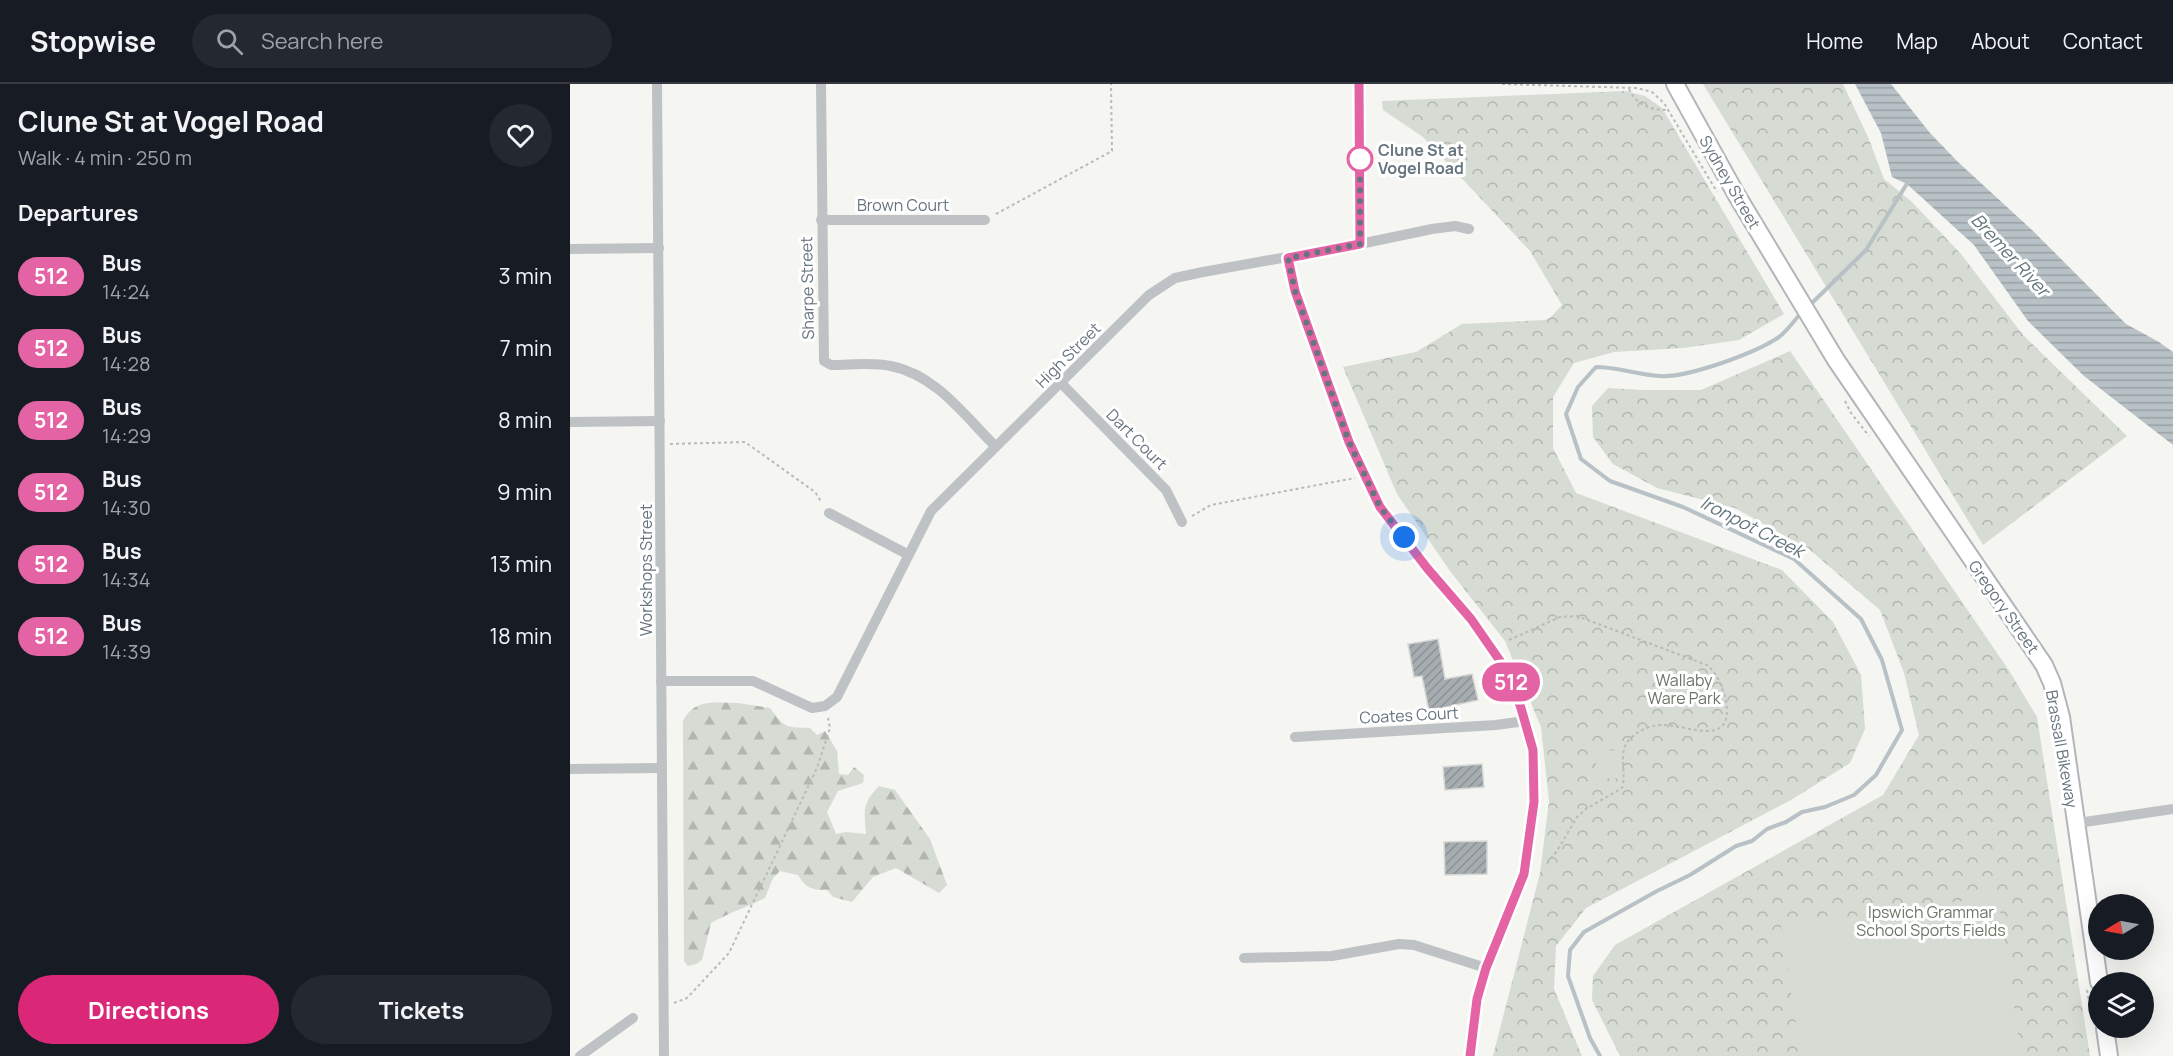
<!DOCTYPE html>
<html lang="en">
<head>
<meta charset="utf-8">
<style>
	body { margin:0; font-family:Manrope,sans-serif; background:#242831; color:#f1f3f6; height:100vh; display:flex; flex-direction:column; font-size:22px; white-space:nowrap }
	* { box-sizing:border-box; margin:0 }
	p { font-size:20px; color:#9ea1a6 }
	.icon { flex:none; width:33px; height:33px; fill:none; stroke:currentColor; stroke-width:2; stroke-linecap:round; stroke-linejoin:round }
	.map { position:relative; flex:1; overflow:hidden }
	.panel { display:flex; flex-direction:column; background:#171b24; width:570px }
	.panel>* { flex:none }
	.badge { padding:0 12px; border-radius:20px; font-size:21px; line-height:39px }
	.needle { width:39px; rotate:260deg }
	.fabs { position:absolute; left:1518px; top:810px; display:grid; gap:12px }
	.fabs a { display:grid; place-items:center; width:66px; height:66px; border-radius:50%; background:#171b24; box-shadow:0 6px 24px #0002; font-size:30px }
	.you { position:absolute; width:30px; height:30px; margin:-15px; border:4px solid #fff; border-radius:50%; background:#1a73e8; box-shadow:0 0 0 9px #1a73e833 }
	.map>.badge { position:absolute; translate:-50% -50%; box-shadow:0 0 0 3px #fff }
	h2 { padding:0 18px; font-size:22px; line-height:54px }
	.round { display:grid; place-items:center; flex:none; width:63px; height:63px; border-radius:32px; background:#242831 }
	.headline { display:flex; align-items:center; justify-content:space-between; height:102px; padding:0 18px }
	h1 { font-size:28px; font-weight:700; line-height:45px }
	.action { display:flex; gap:12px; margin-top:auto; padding:12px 18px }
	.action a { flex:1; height:69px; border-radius:36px; background:#db2777; color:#fff; font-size:24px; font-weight:700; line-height:69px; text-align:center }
	.action a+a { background:#242831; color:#f1f3f6 }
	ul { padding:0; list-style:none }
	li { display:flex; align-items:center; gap:18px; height:72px; padding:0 18px }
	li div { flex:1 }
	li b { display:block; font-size:22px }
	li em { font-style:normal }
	li .badge { min-width:66px; font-weight:700; text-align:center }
	header { display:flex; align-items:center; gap:36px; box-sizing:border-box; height:84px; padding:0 30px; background:#171b24; border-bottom:2px solid #363941 }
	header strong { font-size:28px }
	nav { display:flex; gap:33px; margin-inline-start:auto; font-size:21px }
	.search { width:420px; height:54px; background:#242831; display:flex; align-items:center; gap:15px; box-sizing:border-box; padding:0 21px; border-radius:33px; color:#9ea1a6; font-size:22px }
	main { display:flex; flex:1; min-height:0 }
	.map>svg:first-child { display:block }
	.forest { fill:url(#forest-firs) }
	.park { fill:url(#park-crowns) }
	.pitch { fill:#d6dbd3 }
	.water { fill:url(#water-rules) }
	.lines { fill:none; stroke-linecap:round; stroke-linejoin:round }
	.stream { stroke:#b8c1c5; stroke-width:4 }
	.building { fill:url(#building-hatch); stroke:#d6d6d4; stroke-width:1.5 }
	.secondary-casing { stroke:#b1b6b9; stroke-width:20 }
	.path { stroke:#b8bbbc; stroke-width:2; stroke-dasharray:3 3; stroke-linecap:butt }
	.street { stroke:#bec2c5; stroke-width:10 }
	.secondary { stroke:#fff; stroke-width:16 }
	.line-casing { stroke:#fff; stroke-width:14 }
	.line { stroke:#e463a4; stroke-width:9 }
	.walk { stroke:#67757f; stroke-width:6; stroke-dasharray:0 10.8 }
	.stop-dot { fill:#fff; stroke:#e463a4; stroke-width:3 }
	.labels { text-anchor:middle; stroke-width:6; stroke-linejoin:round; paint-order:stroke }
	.stop-label { font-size:16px; font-weight:bold; fill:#67757f; stroke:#fff; text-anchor:start }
	.street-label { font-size:16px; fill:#67757f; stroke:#fff }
	.park-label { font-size:16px; fill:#697765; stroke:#fff }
	.water-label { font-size:18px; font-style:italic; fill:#63767b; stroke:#fff }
</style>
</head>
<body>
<header>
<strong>Stopwise</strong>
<div class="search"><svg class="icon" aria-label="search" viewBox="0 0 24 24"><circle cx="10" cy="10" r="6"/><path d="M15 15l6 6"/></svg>Search here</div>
<nav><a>Home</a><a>Map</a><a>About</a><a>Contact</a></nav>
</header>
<main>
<section class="panel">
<div class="headline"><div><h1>Clune St at Vogel Road</h1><p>Walk · 4 min · 250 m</p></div><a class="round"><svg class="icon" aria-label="heart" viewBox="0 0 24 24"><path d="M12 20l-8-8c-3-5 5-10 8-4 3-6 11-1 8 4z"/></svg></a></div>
<h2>Departures</h2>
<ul>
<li><span class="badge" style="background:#e463a4;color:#fff">512</span><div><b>Bus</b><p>14:24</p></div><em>3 min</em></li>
<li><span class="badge" style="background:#e463a4;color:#fff">512</span><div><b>Bus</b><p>14:28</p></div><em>7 min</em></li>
<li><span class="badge" style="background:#e463a4;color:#fff">512</span><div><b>Bus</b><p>14:29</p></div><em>8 min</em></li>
<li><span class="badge" style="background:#e463a4;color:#fff">512</span><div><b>Bus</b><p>14:30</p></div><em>9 min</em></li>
<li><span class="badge" style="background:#e463a4;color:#fff">512</span><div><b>Bus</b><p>14:34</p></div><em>13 min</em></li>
<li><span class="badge" style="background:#e463a4;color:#fff">512</span><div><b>Bus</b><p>14:39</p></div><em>18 min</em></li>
</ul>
<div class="action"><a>Directions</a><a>Tickets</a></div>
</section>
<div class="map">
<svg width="1603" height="972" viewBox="0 0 1603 972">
	<defs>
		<pattern id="forest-firs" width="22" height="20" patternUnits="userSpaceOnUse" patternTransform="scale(1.5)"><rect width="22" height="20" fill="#d6dbd3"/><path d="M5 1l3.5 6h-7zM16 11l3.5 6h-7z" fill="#b1b6b0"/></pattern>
		<pattern id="park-crowns" width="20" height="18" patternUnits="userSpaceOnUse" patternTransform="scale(1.5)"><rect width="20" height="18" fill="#d6dbd3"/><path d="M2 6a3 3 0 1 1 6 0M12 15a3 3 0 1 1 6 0" fill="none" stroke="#b1b6b0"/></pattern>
		<pattern id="water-rules" width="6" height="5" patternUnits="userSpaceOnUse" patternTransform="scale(1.5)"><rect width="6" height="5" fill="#b8c1c5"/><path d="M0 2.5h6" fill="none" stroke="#99a1a5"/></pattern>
		<pattern id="building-hatch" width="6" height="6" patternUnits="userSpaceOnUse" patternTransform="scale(1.5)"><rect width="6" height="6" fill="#a6adb1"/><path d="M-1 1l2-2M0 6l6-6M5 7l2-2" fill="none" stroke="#8b9195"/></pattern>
	</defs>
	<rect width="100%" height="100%" fill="#f5f5f2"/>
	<!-- forest -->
	<path class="forest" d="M168,619L200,624C215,645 216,643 240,644L247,651L255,647L267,667L269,690L278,691L284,683L294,691L293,699L268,707L257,728L266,750L276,748L296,750C294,726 292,720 309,702L325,706L360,755L377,801L369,809L326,784L303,793L282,818L263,813L257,806C242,806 236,804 228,791L210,787L203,794L195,814C177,823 159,829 141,839L132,876L126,880L118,882L114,877L113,637C125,614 145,619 168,619Z"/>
	<!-- park -->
	<g class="park">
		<polygon points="1133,0 1273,0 1298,53 1314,95 1342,118 1391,170 1453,251 1557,352 1413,461"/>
		<polygon points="1055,7 1075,12 1092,24 1214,230 1169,256 1113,264 1044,268 1004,279 983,313 983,364 1006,409 1212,486 1263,538 1291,591 1295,645 1280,679 1221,716 1016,824 986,862 984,905 1012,972 923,972 970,789 979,717 971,643 935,557 880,487 827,410 773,283 846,268 892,240 975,236 981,233 992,221 960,167 853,53 813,26 812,17"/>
		<polygon points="1220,267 1440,588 1467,633 1520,972 1050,972 1022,916 1023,892 1045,861 1313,711 1349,651 1334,589 1310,526 1240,466 1165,424 1087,404 1043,380 1023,353 1022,322 1038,304 1072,306 1131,306"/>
	</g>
	<!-- pitch -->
	<g class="pitch">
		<polygon points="1050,666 1051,694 1026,695 1026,667"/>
		<polygon points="1428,812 1451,972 1231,972 1211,842"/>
	</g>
	<!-- water -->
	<polygon class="water" points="1285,0 1321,0 1360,49 1388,78 1462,146 1556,240 1589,258 1603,268 1603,361 1514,292 1458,237 1404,161 1337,100 1322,93 1311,49"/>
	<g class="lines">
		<!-- stream -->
		<g class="stream">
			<polyline points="1239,222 1296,166 1338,98"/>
			<path d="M1030,972L1020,954L998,892L1000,866L1014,848L1087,807L1120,791L1166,762L1182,757L1197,745L1216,738L1232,728L1255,723L1284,711L1306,691L1332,646L1312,576L1291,535L1224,475L1113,423L1040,397L1011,375L996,330L1008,303L1026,283C1048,283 1068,291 1090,292C1117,294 1186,269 1209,253C1217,247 1224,237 1231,229"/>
		</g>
	</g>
	<!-- building -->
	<g class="building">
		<polygon points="868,555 875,595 902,590 908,616 859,627 852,592 844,593 838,560"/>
		<polygon points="912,680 914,703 875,706 873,683"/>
		<polygon points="917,757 917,790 875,791 874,758"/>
	</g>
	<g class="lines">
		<defs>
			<g id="secondary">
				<polyline points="1105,0 1166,110 1266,276 1474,581 1482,599 1491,633 1529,898"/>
				<polyline points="1535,944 1539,972"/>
			</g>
		</defs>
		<!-- secondary casing -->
		<use href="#secondary" class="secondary-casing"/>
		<!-- path -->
		<g class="path">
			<polyline points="932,0 1067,4 1082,8 1094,19 1147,108"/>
			<path d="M1059,5C1067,22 1081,26 1098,26"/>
			<polyline points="426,130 542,67 541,0"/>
			<polyline points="1275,317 1281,329 1299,352"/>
			<polyline points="100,360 175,358 245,408 252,419"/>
			<polyline points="622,432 641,421 785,394"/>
			<path d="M939,556L990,533L1007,532L1137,581C1147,589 1153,604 1156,617C1164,665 1118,641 1093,641C1080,641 1069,646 1060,655C1047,667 1057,688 1052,704L1016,725L1007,733L987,767L975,782"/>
			<polyline points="1517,906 1522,936"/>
			<polyline points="104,919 117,914 159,869 247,684 260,644 258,634"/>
		</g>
		<!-- street -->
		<g class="street">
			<polyline points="87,0 94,972"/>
			<path d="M251,0L254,277L261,281C280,281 302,278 321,282C366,291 394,331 425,362"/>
			<polyline points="789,0 790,160"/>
			<polyline points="251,136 415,136"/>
			<polyline points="0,165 89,164"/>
			<polyline points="718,174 725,207 779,358 810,423 857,484 901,535 937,587 951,624 963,666 964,718 954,790 916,884 907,915 900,972"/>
			<polyline points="491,299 596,406 612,438"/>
			<polyline points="0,338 90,337"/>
			<polyline points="259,429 337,470"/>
			<polyline points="91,597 183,597 242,624 255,622 267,613 361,427 579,211 605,194 633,188 790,160 862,145 885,142 899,145"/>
			<polyline points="725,653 926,641 955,637"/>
			<polyline points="0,685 92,684"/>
			<polyline points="1508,739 1603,725"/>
			<polyline points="674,874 762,872 829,860 844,861 916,884"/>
			<polyline points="10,972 63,934"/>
		</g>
		<!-- secondary -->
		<use href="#secondary" class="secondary"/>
	</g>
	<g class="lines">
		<defs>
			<polyline id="line" points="789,0 790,160 718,174 725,207 779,358 810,423 857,484 901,535 937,587 951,624 963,666 964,718 954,790 916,884 907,915 900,972"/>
		</defs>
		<!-- line casing -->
		<use href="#line" class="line-casing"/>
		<!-- line -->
		<use href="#line" class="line"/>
		<!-- walk -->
		<polyline class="walk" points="790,75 790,69 790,160 718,174 725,207 779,358 810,423 834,453"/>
	</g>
	<!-- markers -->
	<circle class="stop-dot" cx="790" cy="75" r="12"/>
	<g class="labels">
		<!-- stop labels -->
		<g class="stop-label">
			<text x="808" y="72">Clune St at<tspan x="808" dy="18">Vogel Road</tspan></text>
		</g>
		<!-- street labels -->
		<g class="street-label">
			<text transform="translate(1160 98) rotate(60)" y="6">Sydney Street</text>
			<text x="333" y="127">Brown Court</text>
			<text transform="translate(237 204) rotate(-91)" y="6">Sharpe Street</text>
			<text transform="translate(498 271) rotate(-45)" y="6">High Street</text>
			<text transform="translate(567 355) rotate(45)" y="6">Dart Court</text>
			<text transform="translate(76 486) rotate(-90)" y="6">Workshops Street</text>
			<text transform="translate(1434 523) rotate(55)" y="6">Gregory Street</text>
			<text transform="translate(839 631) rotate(-3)" y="6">Coates Court</text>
			<text transform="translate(1492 665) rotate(80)" y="6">Brassall Bikeway</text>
		</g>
		<!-- park labels -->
		<g class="park-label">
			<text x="1114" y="602">Wallaby<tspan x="1114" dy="18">Ware Park</tspan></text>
			<text x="1361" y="834">Ipswich Grammar<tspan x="1361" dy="18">School Sports Fields</tspan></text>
		</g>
		<!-- water labels -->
		<g class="water-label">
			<text transform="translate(1440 171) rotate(47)" y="6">Bremer River</text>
			<text transform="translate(1182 443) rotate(27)" y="6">Ironpot Creek</text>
		</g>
	</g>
</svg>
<div class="fabs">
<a><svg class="needle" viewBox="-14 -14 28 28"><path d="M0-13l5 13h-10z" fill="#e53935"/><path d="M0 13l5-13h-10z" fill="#9ea1a6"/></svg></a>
<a><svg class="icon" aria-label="layers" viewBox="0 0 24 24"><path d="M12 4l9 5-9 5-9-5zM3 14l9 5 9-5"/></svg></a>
</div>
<div class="you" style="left:834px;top:453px"></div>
<b class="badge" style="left:941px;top:598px;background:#e463a4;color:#fff">512</b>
</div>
</main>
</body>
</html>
